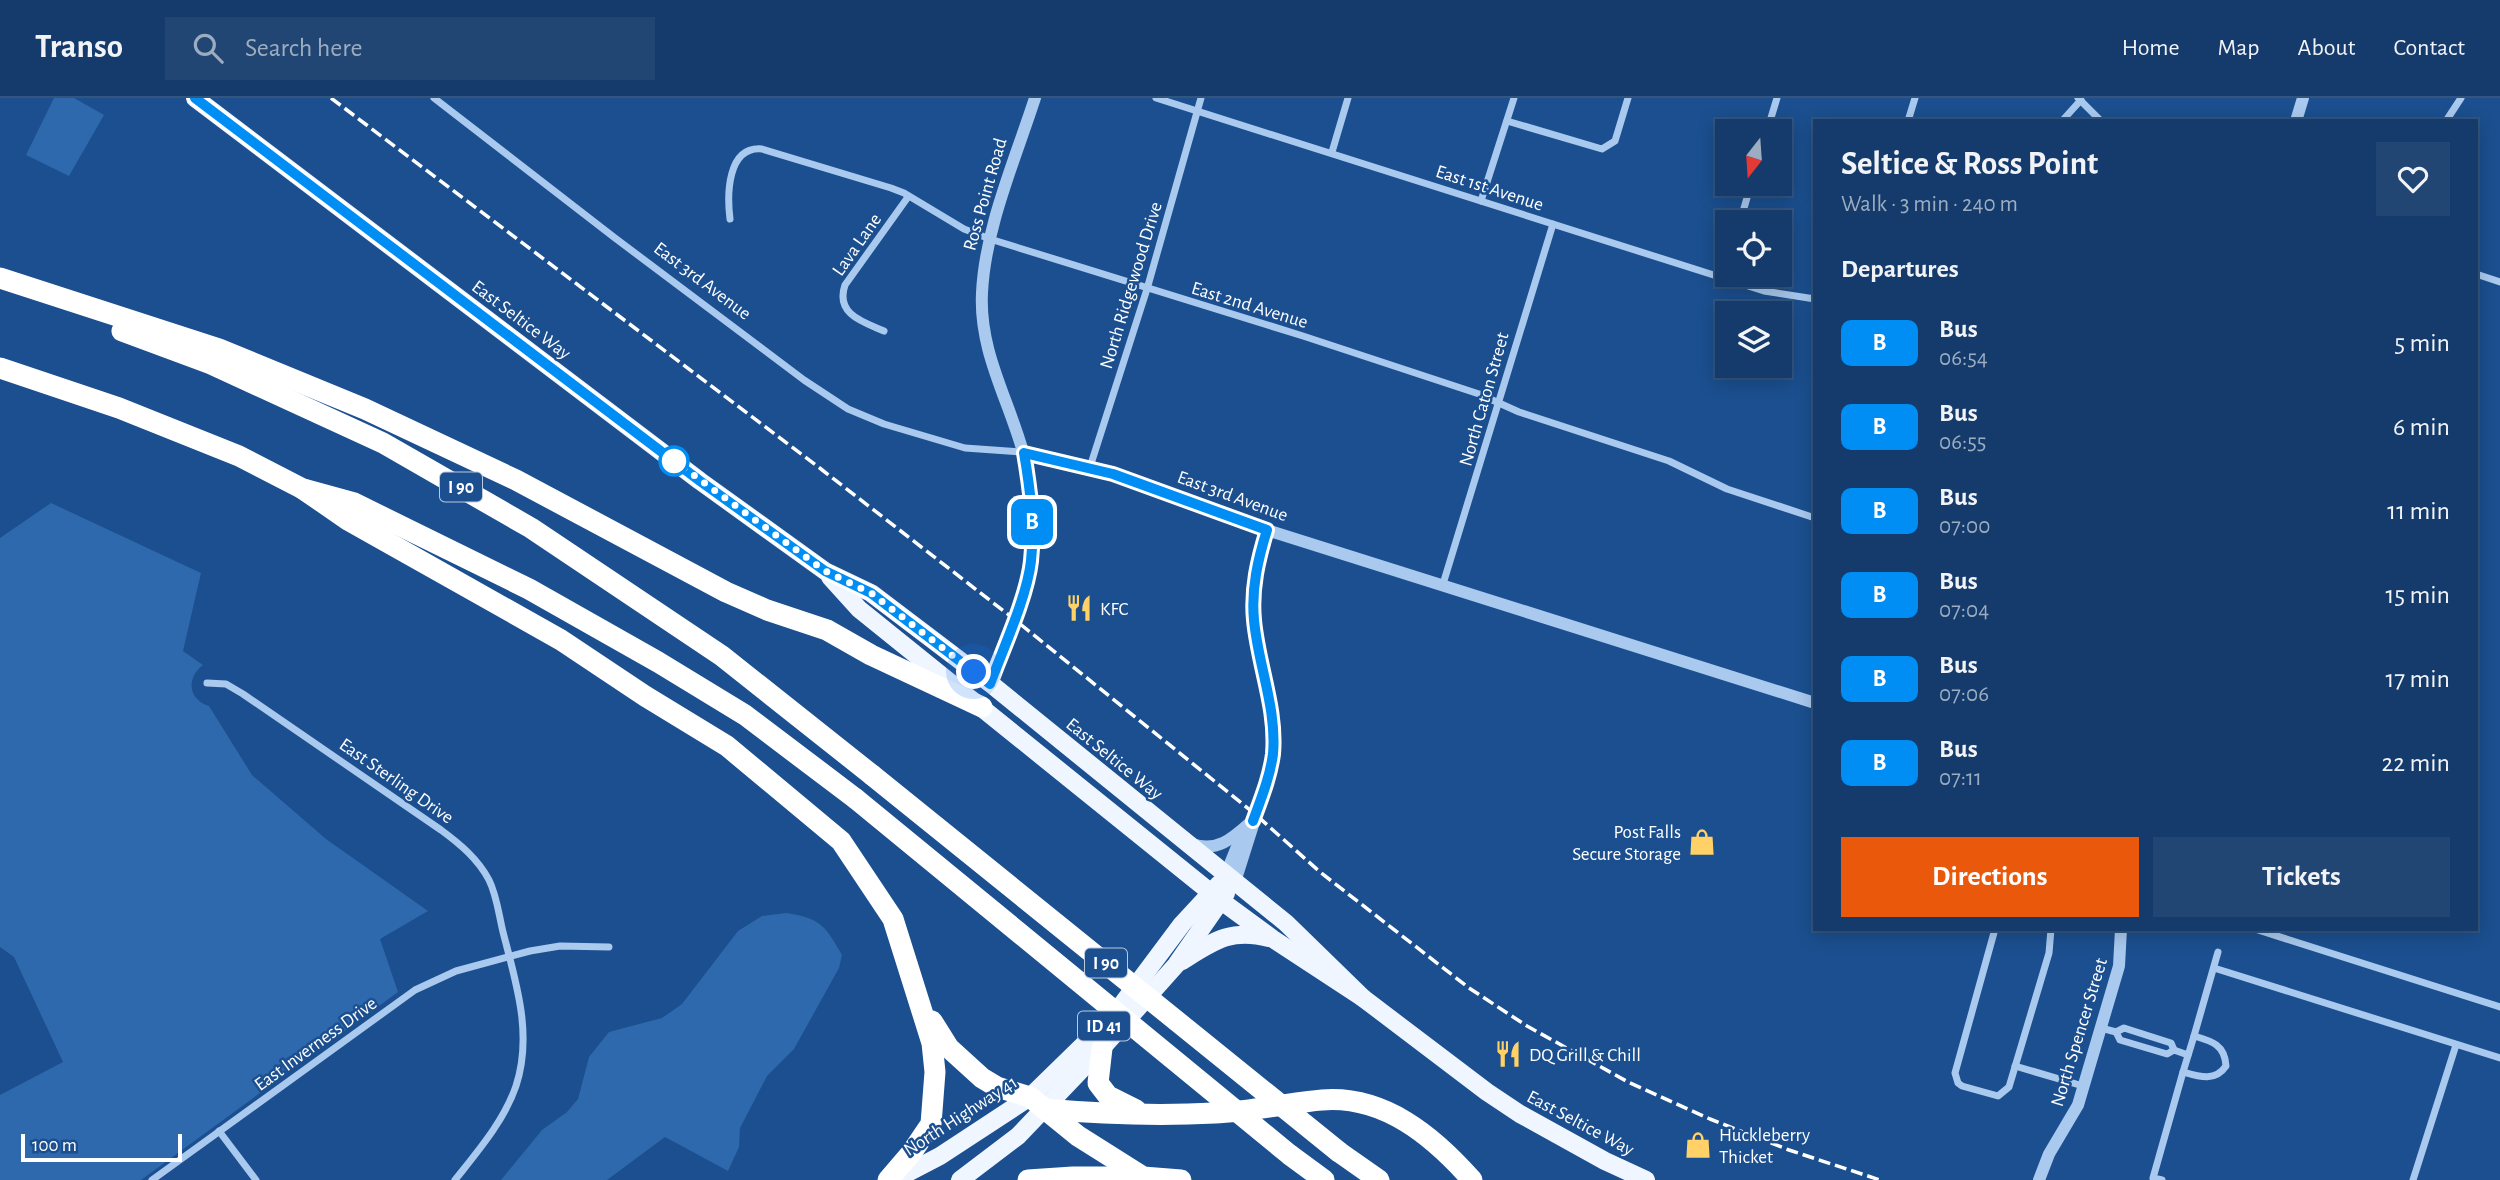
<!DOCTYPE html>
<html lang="en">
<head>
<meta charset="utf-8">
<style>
	body { margin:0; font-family:"Alegreya Sans",sans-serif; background:#214673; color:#f1f3f6; height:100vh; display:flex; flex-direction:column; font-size:26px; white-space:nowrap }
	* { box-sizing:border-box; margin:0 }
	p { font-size:23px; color:#9dadc1 }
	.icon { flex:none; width:38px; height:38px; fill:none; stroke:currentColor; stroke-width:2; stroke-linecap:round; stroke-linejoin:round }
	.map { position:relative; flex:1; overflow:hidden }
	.sheet { position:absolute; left:1813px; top:21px; width:665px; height:812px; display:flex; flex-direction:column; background:#143b6b; border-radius:0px; box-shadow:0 4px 18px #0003,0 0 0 2px #33557e }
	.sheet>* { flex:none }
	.badge { padding:0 14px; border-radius:10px; font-size:24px; line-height:46px }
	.needle { width:46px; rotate:197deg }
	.buttons { position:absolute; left:1715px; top:21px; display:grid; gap:14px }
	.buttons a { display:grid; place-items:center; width:77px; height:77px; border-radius:0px; background:#143b6b; box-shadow:0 4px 18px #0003,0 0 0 2px #33557e; font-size:35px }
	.scale { position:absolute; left:21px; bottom:18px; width:161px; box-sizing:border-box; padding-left:7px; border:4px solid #fff; border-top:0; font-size:19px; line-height:24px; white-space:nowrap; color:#fff; -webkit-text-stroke:5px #1b4f8f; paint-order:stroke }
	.you { position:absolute; width:35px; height:35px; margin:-18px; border:5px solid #fff; border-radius:50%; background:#1a73e8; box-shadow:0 0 0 10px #1a73e833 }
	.map>.badge { position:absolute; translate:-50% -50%; box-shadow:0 0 0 4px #fff }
	h2 { padding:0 28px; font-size:26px; line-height:63px }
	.round { display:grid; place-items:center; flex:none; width:74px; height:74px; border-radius:0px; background:#214673 }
	.head { display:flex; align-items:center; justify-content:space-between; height:119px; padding:0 28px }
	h1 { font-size:33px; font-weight:700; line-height:52px }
	.primary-button { display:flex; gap:14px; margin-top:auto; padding:14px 28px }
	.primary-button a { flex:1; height:80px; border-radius:0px; background:#ea580c; color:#fff; font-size:28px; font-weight:700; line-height:80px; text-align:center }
	.primary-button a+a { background:#214673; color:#f1f3f6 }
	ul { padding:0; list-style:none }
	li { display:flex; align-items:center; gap:21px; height:84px; padding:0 28px }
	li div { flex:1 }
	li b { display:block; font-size:26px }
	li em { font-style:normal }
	li .badge { min-width:77px; font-weight:700; text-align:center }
	header { display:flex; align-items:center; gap:42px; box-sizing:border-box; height:98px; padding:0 35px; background:#143b6b; border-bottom:2px solid #33557e }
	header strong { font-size:33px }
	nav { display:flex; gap:38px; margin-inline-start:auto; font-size:24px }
	.search { width:490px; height:63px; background:#214673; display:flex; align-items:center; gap:18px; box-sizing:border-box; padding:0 24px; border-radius:0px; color:#9dadc1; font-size:26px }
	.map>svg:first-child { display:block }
	.green { fill:#2e69ad }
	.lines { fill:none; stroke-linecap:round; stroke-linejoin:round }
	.minor { stroke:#a9c9ee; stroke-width:7 }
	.tertiary { stroke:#a9c9ee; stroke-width:12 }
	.primary { stroke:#f0f6ff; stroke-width:18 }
	.motorway { stroke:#fff; stroke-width:21 }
	.rail { stroke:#fff; stroke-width:3.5; stroke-dasharray:12 5; stroke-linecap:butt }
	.motorway-bridge { stroke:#fff; stroke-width:21 }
	.line-casing { stroke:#fff; stroke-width:16 }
	.line { stroke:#008ef5; stroke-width:10 }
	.walk { stroke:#fff; stroke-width:7; stroke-dasharray:0 12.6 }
	.stop-dot { fill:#fff; stroke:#008ef5; stroke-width:3.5 }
	.labels { text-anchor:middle; stroke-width:5; stroke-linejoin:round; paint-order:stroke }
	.shield { fill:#1b4f8f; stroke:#bbcadd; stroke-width:2 }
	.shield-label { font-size:18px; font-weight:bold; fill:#fff }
	.street-label { font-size:19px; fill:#fff; stroke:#1b4f8f }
	.poi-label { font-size:19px; fill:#fff; stroke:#1b4f8f; text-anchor:start }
</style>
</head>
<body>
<header>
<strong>Transo</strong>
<div class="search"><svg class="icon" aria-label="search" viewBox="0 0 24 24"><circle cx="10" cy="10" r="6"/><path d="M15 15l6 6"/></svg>Search here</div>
<nav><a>Home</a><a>Map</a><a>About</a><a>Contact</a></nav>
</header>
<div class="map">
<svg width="2500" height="1082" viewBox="0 0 2500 1082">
	<rect width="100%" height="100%" fill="#1b4f8f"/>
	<!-- green -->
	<g class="green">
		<polygon points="54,0 74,0 104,17 69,78 26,57"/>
		<path d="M51,405L201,475L183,553L203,567C186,580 188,602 209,608L252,677L326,741L428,813L380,841L398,894L141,1082H0V997L63,964L14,859L0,849V440Z"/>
		<path d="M787,815C822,821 825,828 842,857L839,870L794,951L767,978L740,1030L739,1049L728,1073L665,1039L607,1082H501L542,1032L567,1014L578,1001L589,959L609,934L662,920L682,906L738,833L762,818Z"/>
	</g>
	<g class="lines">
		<!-- minor -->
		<g class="minor">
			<polyline points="434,0 615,140 804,282 848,311 884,326 965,350 1023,354"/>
			<polyline points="1156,0 1764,193 1815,201"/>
			<polyline points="2078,0 2101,23"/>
			<polyline points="1507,23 1602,51 1615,43 1628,0"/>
			<polyline points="1908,23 1915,0"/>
			<polyline points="2062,23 2081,2"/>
			<polyline points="2446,23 2461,0"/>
			<polyline points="1767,33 1777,0"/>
			<polyline points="1332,54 1348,0"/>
			<polyline points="1481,103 1514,0"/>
			<path d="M730,121C727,97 727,48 762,51L891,90L904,95L964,131L990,141L1303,238L1479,296L1519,314L1669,363L1727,391L1815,420"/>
			<polyline points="1740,124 1751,86"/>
			<polyline points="2476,176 2500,184"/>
			<polyline points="1724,181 1727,168"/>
			<path d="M884,233C863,224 835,216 845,187L908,99"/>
			<polyline points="1090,369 1147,191 1201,0"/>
			<polyline points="1443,486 1553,126"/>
			<path d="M207,585L226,586L243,596L441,732C460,746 478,761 489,782C497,798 499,818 503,834C516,885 533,936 516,988C504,1023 478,1053 455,1082"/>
			<polyline points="1995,831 1955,975 1958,985 1962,988 1998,998 2009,989 2049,855 2051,831"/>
			<polyline points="2255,831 2500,909"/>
			<polyline points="2214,870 2500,960"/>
			<polyline points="2101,930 2116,934 2124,930 2171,945 2174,952"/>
			<polyline points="2116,934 2120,942 2167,956 2174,952 2188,957"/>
			<path d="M2194,938C2212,943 2225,947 2226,968C2215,984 2200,979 2183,974Z"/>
			<polyline points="2194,938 2218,854"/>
			<polyline points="2015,968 2083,988"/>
			<polyline points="219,1033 256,1082"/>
			<polyline points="152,1082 415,892 456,873 530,853 560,848 609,849"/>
			<polyline points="2162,1082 2153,1080 2183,974"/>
			<polyline points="2413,1082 2456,947"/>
		</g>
		<!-- tertiary -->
		<g class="tertiary">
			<polyline points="2296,23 2303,0"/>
			<polyline points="1024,354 1113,376 1267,432 1815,605"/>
			<path d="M991,586C1002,553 1017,520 1026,486C1037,449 1034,391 1023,354C1008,300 979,253 982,195C985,130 1015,62 1035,0"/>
			<path d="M1192,746C1218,755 1234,739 1252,723"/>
			<polyline points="1226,776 1236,751 1247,733"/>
			<polyline points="1235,784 1267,683 1273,654 1271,613 1254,522 1256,468 1267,432"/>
			<polyline points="2039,1082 2049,1056 2078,1007 2119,868 2121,831"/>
		</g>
		<!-- primary -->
		<g class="primary">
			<polyline points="195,0 700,383 825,473 871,495 991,586 1286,825 1363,900"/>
			<polyline points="830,479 859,511 1220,802 1273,841 1363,900 1487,994 1520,1016 1605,1063 1646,1082"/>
			<path d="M1182,863C1214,843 1231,830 1269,840"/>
			<polyline points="894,1082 940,1058 1030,999 1114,917 1182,826 1219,786"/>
			<polyline points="960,1082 1018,1038 1102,950 1176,867 1226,795"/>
		</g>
		<!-- motorway -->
		<g class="motorway">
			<polyline points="0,180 219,251 365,311 516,382 726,494 767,512 827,532 871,557 982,609"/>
			<polyline points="122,233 211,266 383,345 531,430 722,558 872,677"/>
			<polyline points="0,270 119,310 239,358 303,391 354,405 529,491 658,564 745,617 856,701"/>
			<polyline points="303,391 348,422 561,542 645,598 727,648 841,743 893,821 932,945 935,974 931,1026 912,1054 888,1082"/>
			<polyline points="932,923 949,950 982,980 997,989 1030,999 1078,1038 1143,1079 1181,1082"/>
			<polyline points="1102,950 1098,985 1108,998 1136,1012"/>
			<path d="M1044,1011C1101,1016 1158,1018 1215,1015C1251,1014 1286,1005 1322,1002C1384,997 1433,1038 1472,1082"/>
			<polyline points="1339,1054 1379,1082"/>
			<polyline points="1290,1057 1324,1082"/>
			<polyline points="1028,1082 1073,1079 1141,1079"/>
		</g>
		<!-- rail -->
		<polyline class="rail" points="331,0 821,371 1014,521 1255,716 1320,774 1469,890 1527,928 1628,984 1710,1021 1789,1052 1880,1082"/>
		<!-- motorway-bridge -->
		<g class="motorway-bridge">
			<polyline points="872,677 1339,1054"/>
			<polyline points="856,701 1290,1057"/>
		</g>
	</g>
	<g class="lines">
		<defs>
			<path id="line" d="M195,0L700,383L825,473L871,495L990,586C1003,551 1027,499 1031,463C1035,427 1030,390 1024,355L1113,376L1267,432C1258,461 1251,491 1254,522C1258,567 1277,610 1273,656C1270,679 1261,701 1253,723"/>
		</defs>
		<!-- line casing -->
		<use href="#line" class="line-casing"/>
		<!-- line -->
		<use href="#line" class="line"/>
		<!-- walk -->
		<polyline class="walk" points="674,363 669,359 825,473 871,495 974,574"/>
	</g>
	<!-- icons -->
	<defs>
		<symbol id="restaurant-bare" viewBox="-9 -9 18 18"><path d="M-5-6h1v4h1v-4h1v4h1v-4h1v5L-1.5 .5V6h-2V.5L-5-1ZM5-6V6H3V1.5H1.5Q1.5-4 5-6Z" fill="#ffd166" stroke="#1b4f8f" stroke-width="2.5" paint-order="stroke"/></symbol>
		<symbol id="shop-bare" viewBox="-9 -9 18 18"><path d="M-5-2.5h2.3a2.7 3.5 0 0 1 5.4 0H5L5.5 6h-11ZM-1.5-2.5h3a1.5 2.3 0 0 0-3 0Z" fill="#ffd166" stroke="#1b4f8f" stroke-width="2.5" paint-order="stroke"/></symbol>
	</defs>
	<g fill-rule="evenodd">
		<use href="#restaurant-bare" x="1060" y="491" width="38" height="38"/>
		<use href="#shop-bare" x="1683" y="725" width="38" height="38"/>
		<use href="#restaurant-bare" x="1489" y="937" width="38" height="38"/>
		<use href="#shop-bare" x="1679" y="1028" width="38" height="38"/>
	</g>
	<!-- markers -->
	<circle class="stop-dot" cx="674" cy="363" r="14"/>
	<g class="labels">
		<!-- shield labels -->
		<g class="shield">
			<rect x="440" y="374.5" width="42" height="29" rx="5"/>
			<rect x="1085" y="850.5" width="42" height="29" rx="5"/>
			<rect x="1078" y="913.5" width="52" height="29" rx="5"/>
		</g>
		<g class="shield-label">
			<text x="461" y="395">I 90</text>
			<text x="1106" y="871">I 90</text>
			<text x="1104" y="934">ID 41</text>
		</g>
		<!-- street labels -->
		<g class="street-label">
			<text transform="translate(1490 89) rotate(18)" y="7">East 1st Avenue</text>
			<text transform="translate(984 96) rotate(-74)" y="7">Ross Point Road</text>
			<text transform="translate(856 146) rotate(-55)" y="7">Lava Lane</text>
			<text transform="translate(703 182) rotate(37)" y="7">East 3rd Avenue</text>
			<text transform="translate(1130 187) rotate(-73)" y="7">North Ridgewood Drive</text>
			<text transform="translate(1250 206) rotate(17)" y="7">East 2nd Avenue</text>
			<text transform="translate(522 221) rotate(37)" y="7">East Seltice Way</text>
			<text transform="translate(1483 301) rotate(-74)" y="7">North Caton Street</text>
			<text transform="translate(1233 397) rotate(20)" y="7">East 3rd Avenue</text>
			<text transform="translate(1115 660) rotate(39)" y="7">East Seltice Way</text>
			<text transform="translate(397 682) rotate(35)" y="7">East Sterling Drive</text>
			<text transform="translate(2078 934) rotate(-73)" y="7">North Spencer Street</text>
			<text transform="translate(315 945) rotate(-36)" y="7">East Inverness Drive</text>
			<text transform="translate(960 1017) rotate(-33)" y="7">North Highway 41</text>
			<text transform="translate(1581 1024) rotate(28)" y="7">East Seltice Way</text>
		</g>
		<!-- poi labels -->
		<g class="poi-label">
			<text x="1100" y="517">KFC</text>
			<text x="1681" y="740" text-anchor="end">Post Falls<tspan x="1681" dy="22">Secure Storage</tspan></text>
			<text x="1529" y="963">DQ Grill &amp; Chill</text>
			<text x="1719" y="1043">Huckleberry<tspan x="1719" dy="22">Thicket</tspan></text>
		</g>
	</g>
</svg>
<div class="buttons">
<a><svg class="needle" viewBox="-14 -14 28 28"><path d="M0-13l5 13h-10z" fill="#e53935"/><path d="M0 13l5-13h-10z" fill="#9dadc1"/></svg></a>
<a><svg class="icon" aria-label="locate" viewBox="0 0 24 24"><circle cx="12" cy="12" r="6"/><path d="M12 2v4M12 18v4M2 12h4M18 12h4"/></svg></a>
<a><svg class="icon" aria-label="layers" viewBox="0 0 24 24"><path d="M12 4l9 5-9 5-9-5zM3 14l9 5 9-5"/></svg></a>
</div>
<div class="scale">100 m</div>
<div class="you" style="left:974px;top:574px"></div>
<b class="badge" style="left:1032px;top:424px;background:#008ef5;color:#fff">B</b>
<section class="sheet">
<div class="head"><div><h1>Seltice &amp; Ross Point</h1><p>Walk · 3 min · 240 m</p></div><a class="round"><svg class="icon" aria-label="heart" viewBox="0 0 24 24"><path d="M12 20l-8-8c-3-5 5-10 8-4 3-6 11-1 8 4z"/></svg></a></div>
<h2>Departures</h2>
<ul>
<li><span class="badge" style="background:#008ef5;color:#fff">B</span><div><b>Bus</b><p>06:54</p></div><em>5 min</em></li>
<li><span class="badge" style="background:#008ef5;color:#fff">B</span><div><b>Bus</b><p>06:55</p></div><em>6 min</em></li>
<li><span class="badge" style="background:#008ef5;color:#fff">B</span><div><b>Bus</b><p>07:00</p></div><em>11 min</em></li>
<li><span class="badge" style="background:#008ef5;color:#fff">B</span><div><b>Bus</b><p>07:04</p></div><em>15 min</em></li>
<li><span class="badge" style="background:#008ef5;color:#fff">B</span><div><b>Bus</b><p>07:06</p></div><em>17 min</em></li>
<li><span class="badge" style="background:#008ef5;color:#fff">B</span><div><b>Bus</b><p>07:11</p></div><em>22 min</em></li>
</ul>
<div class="primary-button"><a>Directions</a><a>Tickets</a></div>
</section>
</div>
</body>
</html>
